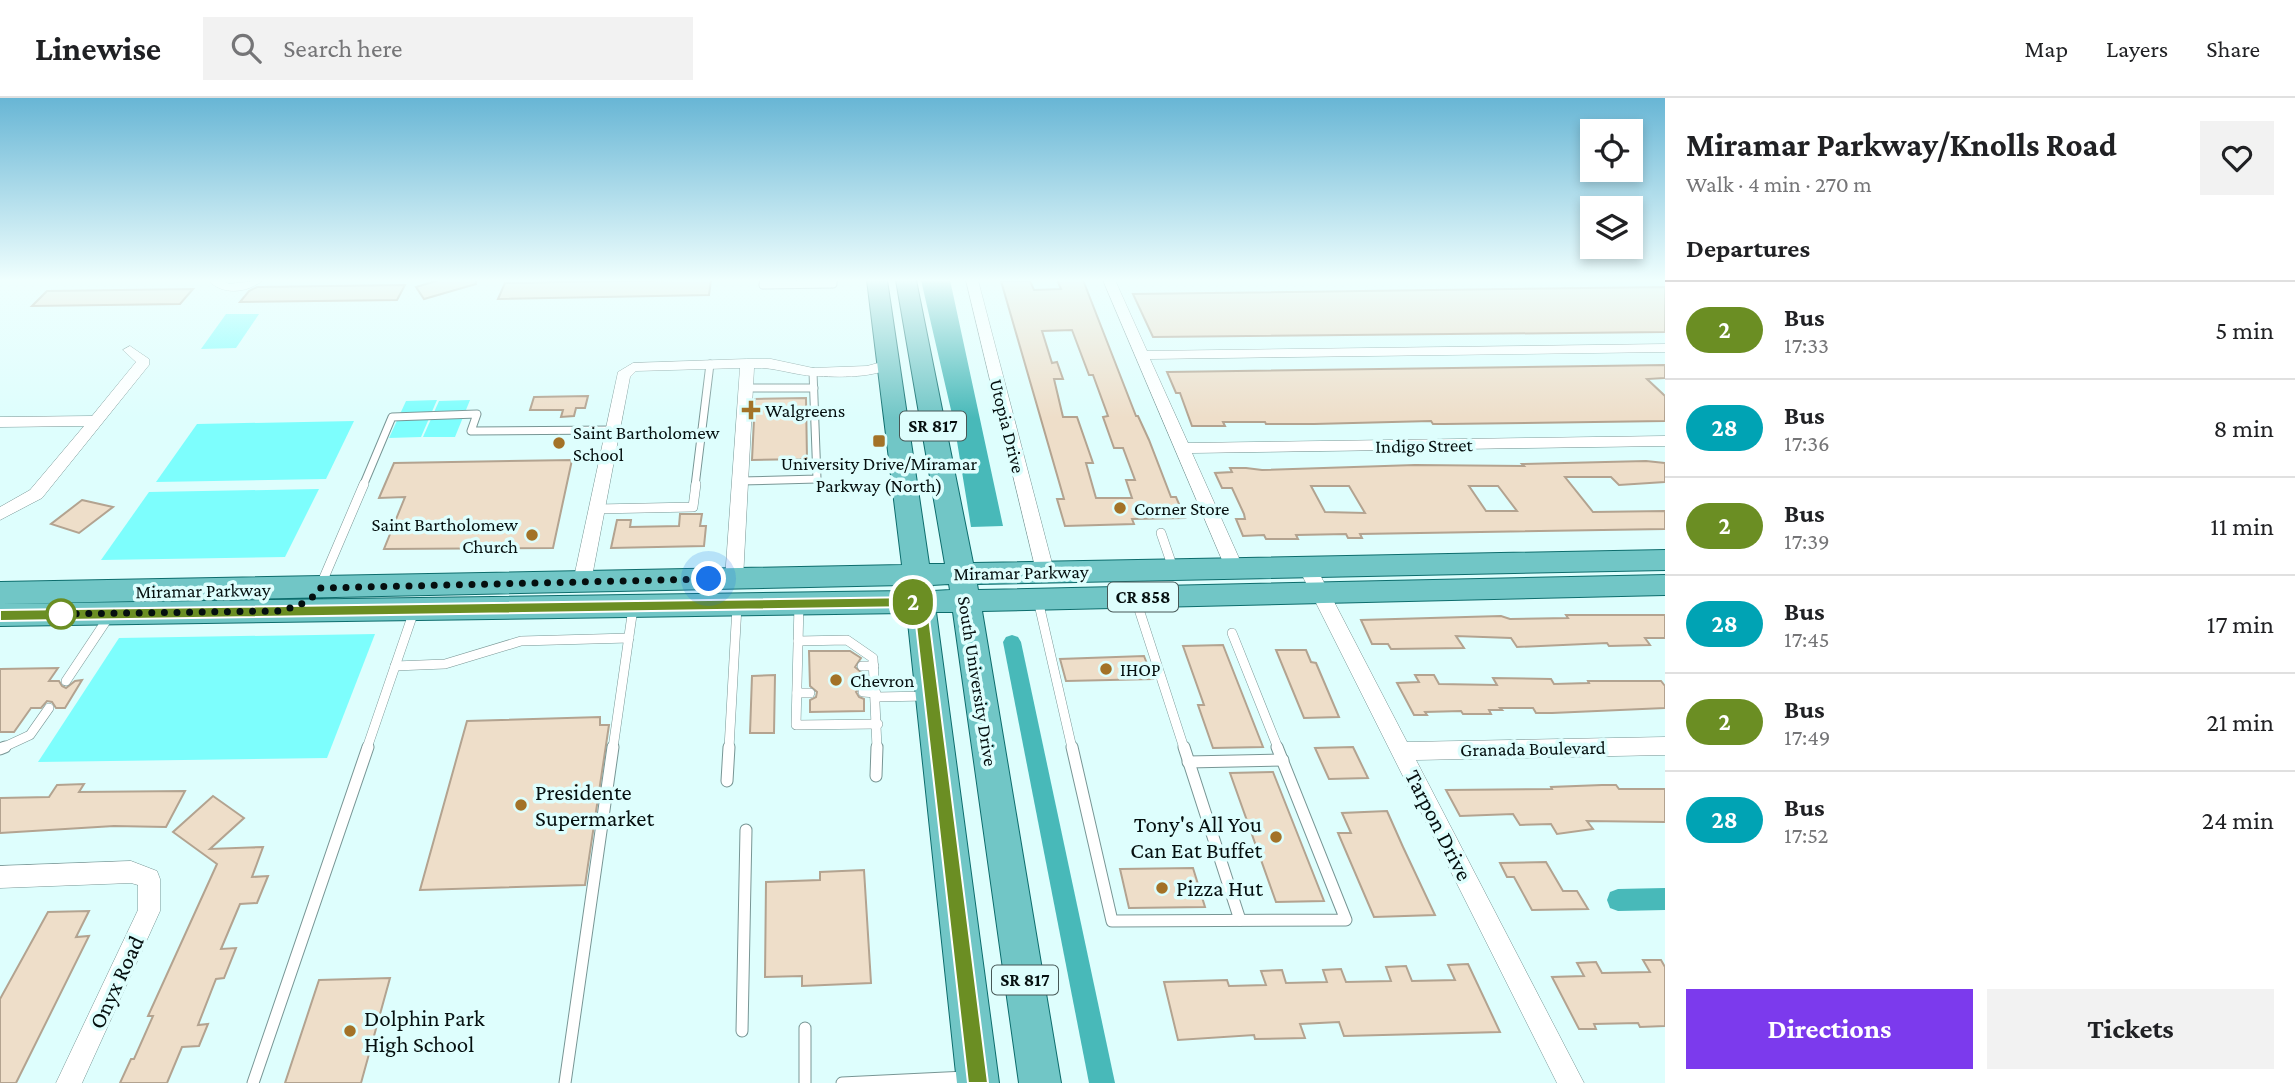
<!DOCTYPE html>
<html lang="en">
<head>
<meta charset="utf-8">
<style>
	body { margin:0; font-family:"Crimson Pro",serif; background:#f2f2f2; color:#202124; height:100vh; display:flex; flex-direction:column; font-size:26px; white-space:nowrap }
	* { box-sizing:border-box; margin:0 }
	p { font-size:23px; color:#757577 }
	.icon { flex:none; width:38px; height:38px; fill:none; stroke:currentColor; stroke-width:2; stroke-linecap:round; stroke-linejoin:round }
	.map { position:relative; flex:1; overflow:hidden }
	.drawer { display:flex; flex-direction:column; background:#fff; width:630px }
	.drawer>* { flex:none }
	.badge { padding:0 14px; border-radius:23px; font-size:24px; line-height:46px }
	.tools { position:absolute; left:1580px; top:21px; display:grid; gap:14px }
	.tools a { display:grid; place-items:center; width:63px; height:63px; border-radius:0px; background:#fff; box-shadow:0 4px 10px #0003; font-size:35px }
	.you { position:absolute; width:35px; height:35px; margin:-18px; border:5px solid #fff; border-radius:50%; background:#1a73e8; box-shadow:0 0 0 10px #1a73e833 }
	.map>.badge { position:absolute; translate:-50% -50%; box-shadow:0 0 0 4px #fff }
	h2 { padding:0 21px; font-size:26px; line-height:63px }
	.round { display:grid; place-items:center; flex:none; width:74px; height:74px; border-radius:0px; background:#f2f2f2 }
	.overview { display:flex; align-items:center; justify-content:space-between; height:119px; padding:0 21px }
	h1 { font-size:33px; font-weight:700; line-height:52px }
	.cta { display:flex; gap:14px; margin-top:auto; padding:14px 21px }
	.cta a { flex:1; height:80px; border-radius:0px; background:#7c3aed; color:#fff; font-size:28px; font-weight:700; line-height:80px; text-align:center }
	.cta a+a { background:#f2f2f2; color:#202124 }
	ul { padding:0; list-style:none }
	li { display:flex; align-items:center; gap:21px; height:98px; padding:0 21px; border-top:2px solid #e0e0e0 }
	li div { flex:1 }
	li b { display:block; font-size:26px }
	li em { font-style:normal }
	li .badge { min-width:77px; font-weight:700; text-align:center }
	header { display:flex; align-items:center; gap:42px; box-sizing:border-box; height:98px; padding:0 35px; background:#fff; border-bottom:2px solid #e0e0e0 }
	header strong { font-size:33px }
	nav { display:flex; gap:38px; margin-inline-start:auto; font-size:24px }
	.search { width:490px; height:63px; background:#f2f2f2; display:flex; align-items:center; gap:18px; box-sizing:border-box; padding:0 24px; border-radius:0px; color:#757577; font-size:26px }
	main { display:flex; flex:1; min-height:0 }
	.map>svg:first-child { display:block }
	.green { fill:#7dfefd }
	.water { fill:#48b9b9 }
	.lines { fill:none; stroke-linecap:round; stroke-linejoin:round }
	.canal { fill:#48b9b9; fill-rule:evenodd }
	.building { fill:#eedec9; stroke:#b3a390; stroke-width:2; fill-rule:evenodd }
	.service-far2-casing { stroke:#789695; stroke-width:9 }
	.service-far1-casing { stroke:#789695; stroke-width:10 }
	.service-casing { stroke:#789695; stroke-width:13 }
	.minor-casing { stroke:#789695; stroke-width:1 }
	.primary-casing { stroke:#0d6d6d; stroke-width:2 }
	.service-far2 { stroke:#fff; stroke-width:7 }
	.service-far1 { stroke:#fff; stroke-width:9 }
	.service { stroke:#fff; stroke-width:11 }
	.minor { fill:#fff; fill-rule:evenodd }
	.primary { fill:#71c6c6; fill-rule:evenodd }
	.line { fill:#6b8e23; stroke:#fff; stroke-width:2 }
	.walk { stroke:#050f0f; stroke-width:7; stroke-dasharray:0 12.6 }
	.poi-dot { fill:#a37227; stroke:#defefd; stroke-width:2.5 }
	.stop-dot { fill:#fff; stroke:#6b8e23; stroke-width:3.5 }
	.labels { text-anchor:middle; stroke-width:7; stroke-linejoin:round; paint-order:stroke }
	.shield { fill:#defefd; stroke:#465756; stroke-width:2 }
	.shield-label { font-size:18px; font-weight:bold; fill:#050f0f }
	.poi-label { font-size:19px; fill:#050f0f; stroke:#defefd; text-anchor:start }
	.street-label { font-size:19px; fill:#050f0f; stroke:#defefd }
	.near-poi-label { font-size:23px; fill:#050f0f; stroke:#defefd; text-anchor:start }
	.near-street-label { font-size:23px; fill:#050f0f; stroke:#defefd }
</style>
</head>
<body>
<header>
<strong>Linewise</strong>
<div class="search"><svg class="icon" aria-label="search" viewBox="0 0 24 24"><circle cx="10" cy="10" r="6"/><path d="M15 15l6 6"/></svg>Search here</div>
<nav><a>Map</a><a>Layers</a><a>Share</a></nav>
</header>
<main>
<div class="map">
<svg width="1665" height="985" viewBox="0 0 1665 985">
	<rect width="100%" height="100%" fill="#defefd"/>
	<!-- green -->
	<g class="green">
		<polygon points="226,216 259,216 236,250 201,251"/>
		<polygon points="437,302 421,339 389,340 406,303"/>
		<polygon points="470,302 455,339 423,339 439,303"/>
		<polygon points="354,323 326,381 156,384 197,326"/>
		<polygon points="319,391 285,459 101,462 149,394"/>
		<polygon points="375,536 327,660 38,664 119,540"/>
	</g>
	<!-- water -->
	<polygon class="water" points="921,182 950,182 1003,428 971,429 954,325"/>
	<g class="lines">
		<!-- canal -->
		<g class="canal">
			<polygon points="1012,537 1018,539 1021,544 1115,985 1089,985 1003,544 1006,539"/>
			<polygon points="1665,790 1665,812 1618,813 1610,810 1607,802 1610,794 1618,791"/>
		</g>
	</g>
	<!-- building -->
	<g class="building">
		<polygon points="439,182 476,182 476,186 424,201 416,189"/>
		<polygon points="681,182 711,182 709,197 498,201 505,185"/>
		<path d="M1057,182H1083L1136,318H1138L1149,342L1171,399H1176L1185,420L1132,421L1134,426L1065,428L1057,401H1064L1001,183H1030L1034,192L1061,191ZM1072,232L1089,277H1093L1108,318L1103,319L1114,350H1123L1135,382H1126L1132,400H1096L1086,365H1093L1077,319H1063L1054,281H1063L1057,264L1052,265L1042,233Z"/>
		<polygon points="405,187 397,202 240,204 249,193 257,189"/>
		<polygon points="1665,189 1665,234 1153,239 1133,196"/>
		<polygon points="193,191 180,206 32,208 47,193"/>
		<polygon points="1665,267 1665,280 1647,281 1665,298 1665,323 1444,326 1433,326 1431,323 1314,326 1266,326 1265,324 1223,324 1225,328 1192,328 1180,295 1176,295 1167,274"/>
		<polygon points="588,298 585,310 576,310 574,318 561,319 563,312 530,312 534,299"/>
		<polygon points="806,300 807,361 752,362 755,301"/>
		<polygon points="572,362 553,450 384,451 405,399 379,400 394,365"/>
		<path d="M1646,363L1665,365V384L1619,387L1611,379H1565L1593,414L1665,413V431L1360,436L1362,440H1348L1346,436L1296,437L1298,441H1266L1264,437L1243,438L1236,421H1245L1244,416L1232,390H1222L1215,375L1232,374L1230,370H1246L1262,372L1415,367L1524,368L1522,366ZM1311,388H1349L1365,415L1325,414ZM1469,388H1498L1517,413H1486Z"/>
		<polygon points="82,402 113,409 79,435 51,426"/>
		<polygon points="680,416 702,416 700,428 706,428 704,448 611,450 617,422 631,422 630,429 679,428"/>
		<polygon points="1566,517 1665,517 1665,540 1645,540 1650,547 1609,548 1607,545 1517,549 1511,540 1456,538 1464,550 1391,551 1388,546 1372,546 1361,522 1501,518 1510,521 1568,520"/>
		<polygon points="1223,547 1263,649 1213,650 1198,607 1204,607 1183,548"/>
		<polygon points="1276,552 1306,552 1311,564 1316,565 1339,619 1304,620"/>
		<polygon points="809,553 850,553 861,560 855,569 862,575 863,587 856,594 859,599 864,601 864,613 810,614 810,602 816,599 817,594 810,588"/>
		<polygon points="1144,558 1153,581 1066,583 1060,561"/>
		<polygon points="58,570 49,583 59,583 62,588 66,590 75,583 82,582 65,610 56,610 52,604 47,603 41,610 31,610 14,634 0,634 0,571"/>
		<polygon points="775,577 774,635 750,635 752,578"/>
		<polygon points="1415,577 1434,577 1439,586 1497,587 1493,580 1551,581 1554,586 1589,585 1588,583 1661,583 1665,588 1665,610 1552,615 1536,615 1533,610 1500,610 1502,612 1489,612 1491,616 1463,616 1461,613 1425,614 1427,617 1414,617 1397,585 1419,584"/>
		<polygon points="600,619 600,627 609,627 585,787 420,792 467,623"/>
		<polygon points="1353,649 1368,680 1329,681 1315,650"/>
		<polygon points="1273,674 1324,803 1276,804 1230,675"/>
		<polygon points="84,686 79,694 185,693 166,729 114,728 0,735 0,700 49,699 57,687"/>
		<polygon points="1602,687 1616,687 1619,691 1665,691 1665,724 1587,723 1593,731 1557,736 1551,726 1520,727 1513,716 1460,718 1446,692 1552,691 1551,689"/>
		<polygon points="213,698 244,720 210,751 263,749 252,779 268,778 257,805 240,806 221,851 236,850 224,880 216,881 198,927 208,926 199,948 182,949 167,985 120,985 131,961 134,961 153,918 148,918 217,766 173,734"/>
		<polygon points="1387,713 1403,749 1435,817 1374,819 1338,735 1351,735 1342,715"/>
		<polygon points="1546,764 1563,793 1577,793 1588,811 1532,812 1514,779 1507,779 1500,765"/>
		<polygon points="1193,770 1205,809 1129,810 1120,771"/>
		<polygon points="864,772 871,885 802,888 802,878 765,879 766,784 820,782 820,774"/>
		<polygon points="89,813 76,839 89,838 16,985 0,985 0,901 48,814"/>
		<polygon points="1643,862 1661,862 1665,869 1665,928 1640,929 1638,925 1594,926 1596,931 1579,931 1552,879 1584,878 1577,865 1596,864 1602,875 1650,874"/>
		<polygon points="1468,866 1500,934 1344,938 1339,924 1300,926 1305,940 1255,941 1254,937 1178,942 1164,884 1227,882 1229,888 1266,887 1261,873 1282,872 1286,885 1327,884 1323,872 1341,871 1346,884 1391,883 1386,869 1406,868 1412,883 1455,882 1448,867"/>
		<polygon points="390,880 361,985 285,985 319,882"/>
	</g>
	<g class="lines">
		<defs>
			<g id="service-far2">
				<polyline points="764,182 763,187 833,186 833,182"/>
				<polyline points="745,290 814,290"/>
				<polyline points="740,383 817,381 813,274"/>
				<polyline points="363,388 392,319 477,316 471,333 613,332"/>
				<polyline points="695,388 710,266"/>
			</g>
			<g id="service-far1">
				<polyline points="597,411 693,409 696,386"/>
				<polyline points="1161,435 1173,470"/>
				<polyline points="320,489 364,386"/>
				<polyline points="1135,499 1184,650"/>
				<polyline points="1038,502 1072,650"/>
				<polyline points="799,506 796,627 878,626"/>
				<polyline points="1232,535 1278,650"/>
				<polyline points="798,543 847,542 873,560 877,650"/>
				<polyline points="395,568 445,566 521,543 629,540"/>
				<polyline points="862,568 874,568"/>
				<polyline points="66,583 110,517"/>
				<polyline points="863,594 876,595"/>
				<polyline points="797,595 810,595"/>
				<polyline points="876,599 927,598"/>
				<polyline points="2,650 30,637 49,610"/>
				<polyline points="367,650 414,513"/>
				<polyline points="613,650 633,510"/>
				<polyline points="729,650 737,508"/>
			</g>
			<g id="service">
				<polyline points="1072,649 1112,823 1346,822 1277,649"/>
				<polyline points="1184,649 1240,822"/>
				<polyline points="0,651 5,649"/>
				<polyline points="1188,664 1283,662"/>
				<polyline points="876,678 877,649"/>
				<polyline points="727,683 729,649"/>
				<polyline points="805,930 805,985"/>
				<polyline points="742,933 746,732"/>
				<polyline points="253,985 368,649"/>
				<polyline points="565,985 613,649"/>
				<polyline points="842,985 966,979"/>
			</g>
			<g id="minor">
				<path d="M208,182H221L229,186L263,182C248,195 222,198 208,182Z"/>
				<polygon points="966,182 978,182 1054,473 1051,477 1039,477 1036,473"/>
				<polygon points="1103,182 1115,182 1147,253 1665,246 1665,254 1150,261 1188,345 1665,338 1665,348 1192,355 1243,469 1240,473 1228,473 1225,469"/>
				<polygon points="130,248 149,261 149,267 42,400 0,422 0,409 30,392 84,328 0,329 0,319 92,318 136,264 123,252"/>
				<path d="M747,261H771L813,270L867,268L889,262L896,266C879,281 837,279 814,278C793,277 775,269 754,270L743,481L740,486H728L725,481L740,270L636,273L630,279L591,484L588,489H576L573,484L618,274L633,265Z"/>
				<polygon points="1307,463 1313,465 1316,469 1407,644 1665,639 1665,657 1416,662 1584,985 1557,985 1298,469 1301,465"/>
				<polygon points="131,763 157,773 160,781 160,813 82,985 56,985 138,812 138,787 131,785 0,790 0,768"/>
			</g>
			<path id="primary" d="M867,182H887L929,466H945L896,182H916L973,465L1665,452V472L977,486L978,492L1665,477V497L982,513L1061,985H1019L953,514H936L999,985H957L907,515L0,528V506L905,493L904,487L0,506V484L902,467ZM949,486L950,492L933,493L932,487Z"/>
		</defs>
		<!-- service-far2 casing -->
		<use href="#service-far2" class="service-far2-casing"/>
		<!-- service-far1 casing -->
		<use href="#service-far1" class="service-far1-casing"/>
		<!-- service casing -->
		<use href="#service" class="service-casing"/>
		<!-- minor casing -->
		<use href="#minor" class="minor-casing"/>
		<!-- primary casing -->
		<use href="#primary" class="primary-casing"/>
		<!-- service-far2 -->
		<use href="#service-far2" class="service-far2"/>
		<!-- service-far1 -->
		<use href="#service-far1" class="service-far1"/>
		<!-- service -->
		<use href="#service" class="service"/>
		<!-- minor -->
		<use href="#minor" class="minor"/>
		<!-- primary -->
		<use href="#primary" class="primary"/>
	</g>
	<!-- sky -->
	<linearGradient id="sky" x2="0" y2="1"><stop stop-color="#68b6d5"/><stop offset="0.57" stop-color="#f0fffe"/><stop offset="1" stop-color="#f0fffe" stop-opacity="0"/></linearGradient>
	<rect width="1665" height="320" fill="url(#sky)"/>
	<!-- line -->
	<polygon class="line" points="920,499 927,504 988,985 968,985 914,509 0,523 0,512"/>
	<g class="lines">
		<!-- walk -->
		<path class="walk" d="M61,516H56L280,513C296,508 311,505 320,490L709,481"/>
	</g>
	<!-- markers -->
	<g class="poi-dot">
		<path d="M747.5 301.5h7v7h7v7h-7v7h-7v-7h-7v-7h7z"/>
		<rect x="872" y="336" width="14" height="14" rx="3.5"/>
		<circle cx="559" cy="345" r="7"/>
		<circle cx="1120" cy="410" r="7"/>
		<circle cx="532" cy="437" r="7"/>
		<circle cx="1106" cy="571" r="7"/>
		<circle cx="836" cy="582" r="7"/>
		<circle cx="521" cy="707" r="7"/>
		<circle cx="1276" cy="739" r="7"/>
		<circle cx="1162" cy="790" r="7"/>
		<circle cx="350" cy="933" r="7"/>
	</g>
	<circle class="stop-dot" cx="61" cy="516" r="14"/>
	<g class="labels">
		<!-- shield labels -->
		<g class="shield">
			<rect x="900" y="313.5" width="66" height="29" rx="5"/>
			<rect x="1108" y="484.5" width="70" height="29" rx="5"/>
			<rect x="992" y="867.5" width="66" height="29" rx="5"/>
		</g>
		<g class="shield-label">
			<text x="933" y="334">SR 817</text>
			<text x="1143" y="505">CR 858</text>
			<text x="1025" y="888">SR 817</text>
		</g>
		<!-- poi labels -->
		<g class="poi-label">
			<text x="765" y="319">Walgreens</text>
			<text x="573" y="341">Saint Bartholomew<tspan x="573" dy="22">School</tspan></text>
			<text x="879" y="372" text-anchor="middle">University Drive/Miramar<tspan x="879" dy="22">Parkway (North)</tspan></text>
			<text x="1134" y="417">Corner Store</text>
			<text x="518" y="433" text-anchor="end">Saint Bartholomew<tspan x="518" dy="22">Church</tspan></text>
			<text x="1120" y="578">IHOP</text>
			<text x="850" y="589">Chevron</text>
		</g>
		<!-- street labels -->
		<g class="street-label">
			<text transform="translate(1008 328) rotate(76)" y="7">Utopia Drive</text>
			<text transform="translate(1424 347) rotate(-1)" y="7">Indigo Street</text>
			<text transform="translate(1021 474) rotate(-1)" y="7">Miramar Parkway</text>
			<text transform="translate(203 492) rotate(-1)" y="7">Miramar Parkway</text>
			<text transform="translate(978 583) rotate(81)" y="7">South University Drive</text>
			<text transform="translate(1533 650) rotate(-1)" y="7">Granada Boulevard</text>
		</g>
		<!-- near-poi labels -->
		<g class="near-poi-label">
			<text x="535" y="702">Presidente<tspan x="535" dy="26">Supermarket</tspan></text>
			<text x="1262" y="734" text-anchor="end">Tony's All You<tspan x="1262" dy="26">Can Eat Buffet</tspan></text>
			<text x="1176" y="798">Pizza Hut</text>
			<text x="364" y="928">Dolphin Park<tspan x="364" dy="26">High School</tspan></text>
		</g>
		<!-- near-street labels -->
		<g class="near-street-label">
			<text transform="translate(1439 727) rotate(63)" y="8">Tarpon Drive</text>
			<text transform="translate(116 884) rotate(-65)" y="8">Onyx Road</text>
		</g>
	</g>
</svg>
<div class="tools">
<a><svg class="icon" aria-label="locate" viewBox="0 0 24 24"><circle cx="12" cy="12" r="6"/><path d="M12 2v4M12 18v4M2 12h4M18 12h4"/></svg></a>
<a><svg class="icon" aria-label="layers" viewBox="0 0 24 24"><path d="M12 4l9 5-9 5-9-5zM3 14l9 5 9-5"/></svg></a>
</div>
<div class="you" style="left:709px;top:481px"></div>
<b class="badge" style="left:913px;top:504px;background:#6b8e23;color:#fff">2</b>
</div>
<section class="drawer">
<div class="overview"><div><h1>Miramar Parkway/Knolls Road</h1><p>Walk · 4 min · 270 m</p></div><a class="round"><svg class="icon" aria-label="heart" viewBox="0 0 24 24"><path d="M12 20l-8-8c-3-5 5-10 8-4 3-6 11-1 8 4z"/></svg></a></div>
<h2>Departures</h2>
<ul>
<li><span class="badge" style="background:#6b8e23;color:#fff">2</span><div><b>Bus</b><p>17:33</p></div><em>5 min</em></li>
<li><span class="badge" style="background:#00a3b4;color:#fff">28</span><div><b>Bus</b><p>17:36</p></div><em>8 min</em></li>
<li><span class="badge" style="background:#6b8e23;color:#fff">2</span><div><b>Bus</b><p>17:39</p></div><em>11 min</em></li>
<li><span class="badge" style="background:#00a3b4;color:#fff">28</span><div><b>Bus</b><p>17:45</p></div><em>17 min</em></li>
<li><span class="badge" style="background:#6b8e23;color:#fff">2</span><div><b>Bus</b><p>17:49</p></div><em>21 min</em></li>
<li><span class="badge" style="background:#00a3b4;color:#fff">28</span><div><b>Bus</b><p>17:52</p></div><em>24 min</em></li>
</ul>
<div class="cta"><a>Directions</a><a>Tickets</a></div>
</section>
</main>
</body>
</html>
